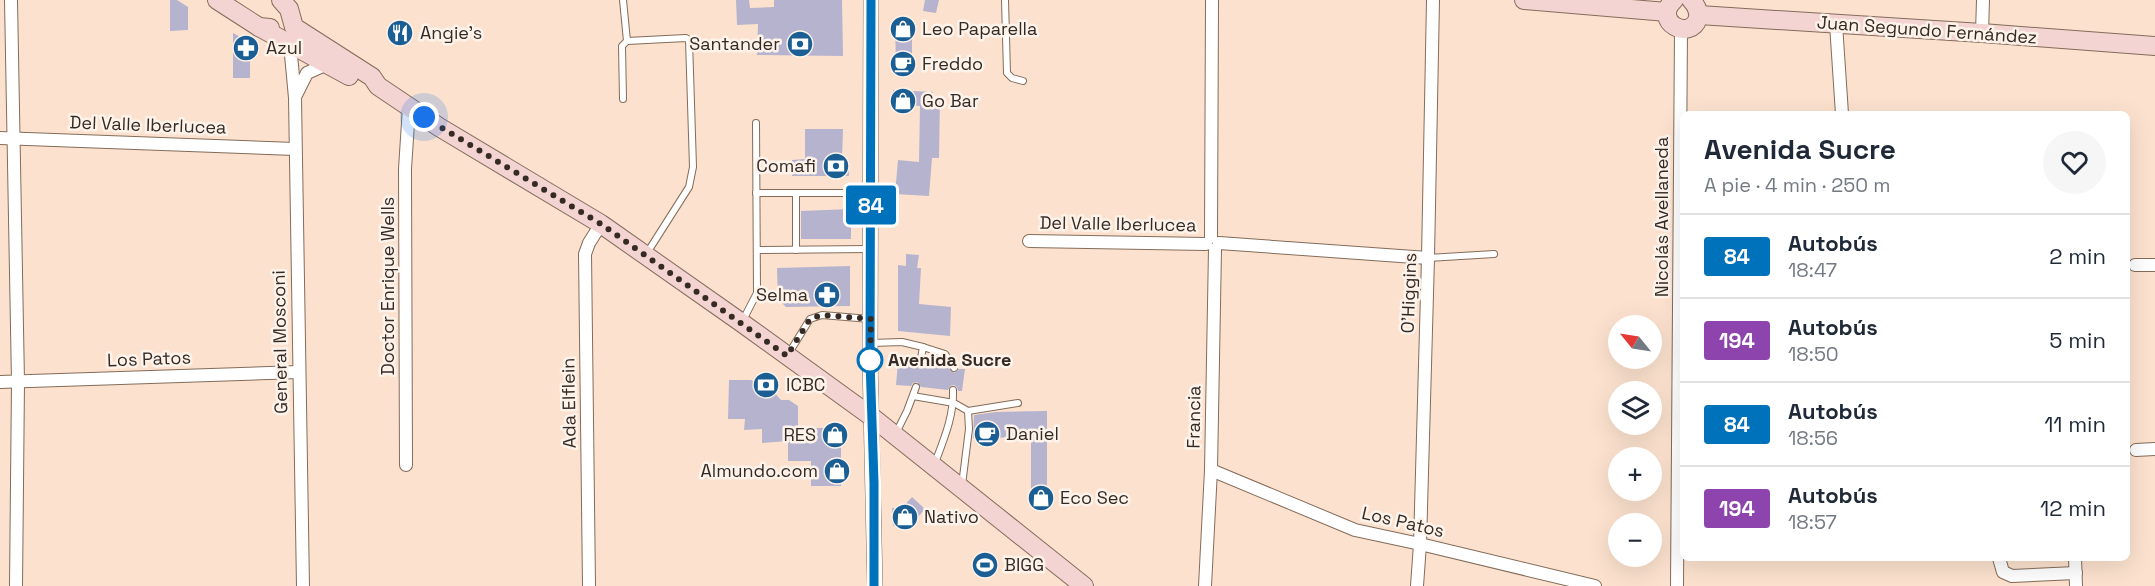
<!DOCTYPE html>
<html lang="es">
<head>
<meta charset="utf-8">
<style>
	body { margin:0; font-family:"Space Grotesk",sans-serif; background:#f6f6f7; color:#1f2937; height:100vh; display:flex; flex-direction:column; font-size:22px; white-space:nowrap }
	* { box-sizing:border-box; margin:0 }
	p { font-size:20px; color:#747a83 }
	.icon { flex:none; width:33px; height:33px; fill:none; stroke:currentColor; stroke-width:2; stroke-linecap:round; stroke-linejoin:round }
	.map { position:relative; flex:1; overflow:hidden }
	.side { position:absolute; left:1680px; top:111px; width:450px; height:450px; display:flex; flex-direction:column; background:#fff; border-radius:9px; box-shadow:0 6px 24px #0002 }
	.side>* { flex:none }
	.badge { padding:0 12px; border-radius:4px; font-size:21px; line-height:39px }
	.needle { width:39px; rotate:300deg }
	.buttons { position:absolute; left:1608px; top:315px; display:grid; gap:12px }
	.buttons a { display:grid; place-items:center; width:54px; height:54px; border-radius:50%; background:#fff; box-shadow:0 6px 24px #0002; font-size:30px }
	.you { position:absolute; width:30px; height:30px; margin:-15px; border:4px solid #fff; border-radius:50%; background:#1a73e8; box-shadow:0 0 0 9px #1a73e833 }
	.map>.badge { position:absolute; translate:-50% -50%; box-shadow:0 0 0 3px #fff }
	.round { display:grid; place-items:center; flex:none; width:63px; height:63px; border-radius:32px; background:#f6f6f7 }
	.head { display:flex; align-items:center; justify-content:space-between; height:102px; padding:0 24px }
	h1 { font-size:28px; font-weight:700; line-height:45px }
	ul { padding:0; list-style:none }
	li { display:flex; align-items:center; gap:18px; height:84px; padding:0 24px; border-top:2px solid #e0e1e3 }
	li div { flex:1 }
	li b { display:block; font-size:22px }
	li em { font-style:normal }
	li .badge { min-width:66px; font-weight:700; text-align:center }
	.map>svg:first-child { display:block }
	.building { fill:#b6b3ce }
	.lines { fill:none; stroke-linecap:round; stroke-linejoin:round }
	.service-casing { stroke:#836c5a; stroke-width:8 }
	.minor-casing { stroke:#836c5a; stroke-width:14 }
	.tertiary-casing { stroke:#836c5a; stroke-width:16 }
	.secondary-casing { stroke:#836c5a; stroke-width:20 }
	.service { stroke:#fff; stroke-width:6 }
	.minor { stroke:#fff; stroke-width:12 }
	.tertiary { stroke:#fff; stroke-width:15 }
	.secondary { stroke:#f3d4d2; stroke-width:18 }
	.line-casing { stroke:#fff; stroke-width:14 }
	.line { stroke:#0072bc; stroke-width:9 }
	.walk { stroke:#352b24; stroke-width:6; stroke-dasharray:0 10.8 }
	.stop-dot { fill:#fff; stroke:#0072bc; stroke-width:3 }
	.labels { text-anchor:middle; stroke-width:5; stroke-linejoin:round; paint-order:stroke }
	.poi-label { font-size:18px; fill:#352b24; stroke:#fdf3eb; text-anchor:start }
	.street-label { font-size:18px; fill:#352b24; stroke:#fdf3eb }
	.stop-label { font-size:18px; font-weight:bold; fill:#352b24; stroke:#fdf3eb; text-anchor:start }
</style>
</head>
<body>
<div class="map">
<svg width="2155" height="586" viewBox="0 0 2155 586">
	<rect width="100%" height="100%" fill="#fce2ce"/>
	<!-- building -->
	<g class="building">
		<polygon points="170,0 177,0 188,7 188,30 170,31"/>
		<polygon points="736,0 749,0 750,8 774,7 774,0 842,0 843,56 757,55 758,24 737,25"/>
		<polygon points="925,0 939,0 936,13 923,11"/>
		<polygon points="895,20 912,20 912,68 896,69"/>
		<polygon points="233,33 250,42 250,78 233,78"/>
		<polygon points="893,90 933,92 933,99 940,99 939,158 932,158 929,196 895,194 898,160 919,162 920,106 892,104"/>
		<polygon points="805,129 843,129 842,160 848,159 849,176 792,176 792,160 805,159"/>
		<polygon points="851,209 851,239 801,239 801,211"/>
		<polygon points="906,254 919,255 917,268 921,268 919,304 951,307 950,336 898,331 898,265 906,266"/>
		<polygon points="850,266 850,306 786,307 778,299 777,268"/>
		<polygon points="898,362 915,364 920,369 925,365 947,367 954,373 959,369 965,369 962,391 958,391 957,387 954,385 950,386 948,390 921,387 917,382 913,383 911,386 896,385"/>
		<polygon points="729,380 751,380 773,391 781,400 789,400 798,406 798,428 824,428 824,434 841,434 841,486 811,486 811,461 788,461 788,441 762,443 762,429 744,430 745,419 728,419"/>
		<polygon points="1047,411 1047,508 1031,498 1031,437 973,438 974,415 996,412"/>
		<polygon points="912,497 925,509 911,525 893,526 892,508 902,508"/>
	</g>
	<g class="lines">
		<defs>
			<g id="service">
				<polyline points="623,0 627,41 686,38 689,40 693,167 689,187 647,253"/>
				<polyline points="1005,0 1007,73 1012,78 1023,81"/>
				<polyline points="623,99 622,46 627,41"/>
				<polyline points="756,193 870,193"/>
				<polyline points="796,193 796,250"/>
				<polyline points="757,250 870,249"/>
				<polyline points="1428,258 1494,254"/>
				<polyline points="743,320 757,293 756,123"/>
				<polyline points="871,343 902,342 923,347 920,364"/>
				<polyline points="923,347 945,354 954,368"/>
				<polyline points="789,353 810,319 822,315 870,319"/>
				<polyline points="913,396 954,403 968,411 969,429 962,485"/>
				<polyline points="968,411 1018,403"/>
				<polyline points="896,433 907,411 916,387"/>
				<path d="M935,463C944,439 954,416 953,390"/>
			</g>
			<g id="minor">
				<polyline points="11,0 18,382 16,586"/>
				<polyline points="1836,24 1842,114"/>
				<polyline points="1982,33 1983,0"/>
				<polyline points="290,44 295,98 303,586"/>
				<polyline points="295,97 307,73 327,64"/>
				<polyline points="0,138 295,149"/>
				<polyline points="1211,237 1212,0"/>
				<polyline points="1029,241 1206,244"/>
				<polyline points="1219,243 1428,258"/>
				<polyline points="2135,265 2155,265"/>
				<polyline points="0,382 299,372"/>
				<polyline points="2136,450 2155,449"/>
				<polyline points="406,465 405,169 409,107"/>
				<polyline points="1211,470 1355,530 1420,544 1595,586"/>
				<polyline points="1999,558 2003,572 2012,576 2076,573"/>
				<polyline points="2075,558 2076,586"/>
				<polyline points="589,586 585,254 589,243 601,224"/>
				<polyline points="1205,586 1211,470 1215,249"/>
				<polyline points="1417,586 1420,544 1428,258 1433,0"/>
				<polyline points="1677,586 1681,29"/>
			</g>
			<polyline id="tertiary" points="871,0 870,360 875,586"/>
			<g id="secondary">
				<polyline points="217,0 259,27 270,28"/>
				<polyline points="281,0 289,9 294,27 372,77 378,86 439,127 601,224 742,323 872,417 1084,586"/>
				<polyline points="1524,0 1667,12"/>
				<path d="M1674,0C1651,22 1691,42 1698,18C1699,10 1696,5 1691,0"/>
				<polyline points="1699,15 1982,33 2155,46"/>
				<polyline points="259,27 349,76"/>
			</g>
		</defs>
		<!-- service casing -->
		<use href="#service" class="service-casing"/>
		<!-- minor casing -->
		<use href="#minor" class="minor-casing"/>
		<!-- tertiary casing -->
		<use href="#tertiary" class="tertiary-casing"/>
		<!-- secondary casing -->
		<use href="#secondary" class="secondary-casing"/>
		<!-- service -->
		<use href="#service" class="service"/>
		<!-- minor -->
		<use href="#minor" class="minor"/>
		<!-- tertiary -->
		<use href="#tertiary" class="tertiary"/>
		<!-- secondary -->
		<use href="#secondary" class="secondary"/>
	</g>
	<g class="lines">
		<defs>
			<polyline id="line" points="871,0 870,360 874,483 874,586"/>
		</defs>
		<!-- line casing -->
		<use href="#line" class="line-casing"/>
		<!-- line -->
		<use href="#line" class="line"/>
		<!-- walk -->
		<polyline class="walk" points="424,117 601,224 787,356 810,319 822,315 871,319 870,360"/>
	</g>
	<!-- icons -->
	<defs>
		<symbol id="shop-disc" viewBox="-11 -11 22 22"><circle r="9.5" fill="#1a5e93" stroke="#fdf3eb"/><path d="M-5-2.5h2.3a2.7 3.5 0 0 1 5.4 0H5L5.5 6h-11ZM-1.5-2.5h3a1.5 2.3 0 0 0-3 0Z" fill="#fff"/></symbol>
		<symbol id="restaurant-disc" viewBox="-11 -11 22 22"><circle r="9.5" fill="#1a5e93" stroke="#fdf3eb"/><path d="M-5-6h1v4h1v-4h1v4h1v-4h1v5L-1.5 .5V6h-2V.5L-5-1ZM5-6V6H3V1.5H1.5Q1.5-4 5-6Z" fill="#fff"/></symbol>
		<symbol id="bank-disc" viewBox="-11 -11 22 22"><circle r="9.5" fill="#1a5e93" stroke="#fdf3eb"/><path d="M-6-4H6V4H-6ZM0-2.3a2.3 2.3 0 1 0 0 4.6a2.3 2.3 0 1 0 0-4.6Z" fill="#fff"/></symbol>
		<symbol id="pharmacy-disc" viewBox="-11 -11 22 22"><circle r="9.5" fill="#1a5e93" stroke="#fdf3eb"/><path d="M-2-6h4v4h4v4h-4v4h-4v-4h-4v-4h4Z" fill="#fff"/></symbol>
		<symbol id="cafe-disc" viewBox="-11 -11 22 22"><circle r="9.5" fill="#1a5e93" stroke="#fdf3eb"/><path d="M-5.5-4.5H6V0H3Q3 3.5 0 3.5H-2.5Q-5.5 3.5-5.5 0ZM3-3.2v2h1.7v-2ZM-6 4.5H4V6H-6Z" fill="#fff"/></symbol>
		<symbol id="stadium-disc" viewBox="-11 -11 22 22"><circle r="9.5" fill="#1a5e93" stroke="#fdf3eb"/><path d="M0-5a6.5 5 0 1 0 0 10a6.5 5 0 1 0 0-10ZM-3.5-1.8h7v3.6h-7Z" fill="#fff"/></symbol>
	</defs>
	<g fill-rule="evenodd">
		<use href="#shop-disc" x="888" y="14" width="30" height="30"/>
		<use href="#restaurant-disc" x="385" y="18" width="30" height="30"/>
		<use href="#bank-disc" x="785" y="29" width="30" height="30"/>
		<use href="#pharmacy-disc" x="231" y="33" width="30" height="30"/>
		<use href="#cafe-disc" x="888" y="49" width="30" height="30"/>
		<use href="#shop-disc" x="888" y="86" width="30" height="30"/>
		<use href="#bank-disc" x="821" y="151" width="30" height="30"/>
		<use href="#pharmacy-disc" x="812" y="280" width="30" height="30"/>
		<use href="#bank-disc" x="751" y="370" width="30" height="30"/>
		<use href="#cafe-disc" x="972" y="419" width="30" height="30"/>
		<use href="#shop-disc" x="820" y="420" width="30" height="30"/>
		<use href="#shop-disc" x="822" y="456" width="30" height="30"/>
		<use href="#shop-disc" x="1026" y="483" width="30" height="30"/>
		<use href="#shop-disc" x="890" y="502" width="30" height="30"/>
		<use href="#stadium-disc" x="970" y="550" width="30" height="30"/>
	</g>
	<!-- markers -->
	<circle class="stop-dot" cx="870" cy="360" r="12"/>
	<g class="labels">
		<!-- poi labels -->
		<g class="poi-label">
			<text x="922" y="35">Leo Paparella</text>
			<text x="420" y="39">Angie's</text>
			<text x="780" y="50" text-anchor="end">Santander</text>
			<text x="266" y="54">Azul</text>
			<text x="922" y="70">Freddo</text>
			<text x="922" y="107">Go Bar</text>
			<text x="816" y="172" text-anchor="end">Comafi</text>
			<text x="808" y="301" text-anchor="end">Selma</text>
			<text x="786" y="391">ICBC</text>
			<text x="1006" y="440">Daniel</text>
			<text x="816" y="441" text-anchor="end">RES</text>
			<text x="818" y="477" text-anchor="end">Almundo.com</text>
			<text x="1060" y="504">Eco Sec</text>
			<text x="924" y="523">Nativo</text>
			<text x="1004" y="571">BIGG</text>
		</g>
		<!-- street labels -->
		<g class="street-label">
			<text transform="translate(1927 30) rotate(4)" y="6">Juan Segundo Fernández</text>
			<text transform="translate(148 125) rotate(2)" y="6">Del Valle Iberlucea</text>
			<text transform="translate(1662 217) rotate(-90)" y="6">Nicolás Avellaneda</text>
			<text transform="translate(1118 224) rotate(1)" y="6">Del Valle Iberlucea</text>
			<text transform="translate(388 286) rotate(-90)" y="6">Doctor Enrique Wells</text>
			<text transform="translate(1409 293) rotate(-88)" y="6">O'Higgins</text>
			<text transform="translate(280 342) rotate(-91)" y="6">General Mosconi</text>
			<text transform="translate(149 359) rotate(-2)" y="6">Los Patos</text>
			<text transform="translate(569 403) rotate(-91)" y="6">Ada Elflein</text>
			<text transform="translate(1194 417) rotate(-89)" y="6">Francia</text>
			<text transform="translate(1403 522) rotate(13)" y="6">Los Patos</text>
		</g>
		<!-- stop labels -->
		<g class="stop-label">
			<text x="888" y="366">Avenida Sucre</text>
		</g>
	</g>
</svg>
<div class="buttons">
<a><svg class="needle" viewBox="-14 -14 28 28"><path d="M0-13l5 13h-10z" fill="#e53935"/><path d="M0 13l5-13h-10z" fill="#747a83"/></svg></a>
<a><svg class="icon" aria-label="layers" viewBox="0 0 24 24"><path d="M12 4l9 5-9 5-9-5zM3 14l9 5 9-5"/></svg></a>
<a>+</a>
<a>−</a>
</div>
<div class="you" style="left:424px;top:117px"></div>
<b class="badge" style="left:871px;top:205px;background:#0072bc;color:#fff">84</b>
<section class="side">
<div class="head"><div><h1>Avenida Sucre</h1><p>A pie · 4 min · 250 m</p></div><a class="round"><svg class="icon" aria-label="heart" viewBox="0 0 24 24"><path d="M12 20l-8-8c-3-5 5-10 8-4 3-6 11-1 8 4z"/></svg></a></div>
<ul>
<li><span class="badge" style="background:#0072bc;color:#fff">84</span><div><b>Autobús</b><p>18:47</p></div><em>2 min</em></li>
<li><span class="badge" style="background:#8e44ad;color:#fff">194</span><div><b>Autobús</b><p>18:50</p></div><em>5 min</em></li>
<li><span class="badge" style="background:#0072bc;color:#fff">84</span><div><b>Autobús</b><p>18:56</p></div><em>11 min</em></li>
<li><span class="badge" style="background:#8e44ad;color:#fff">194</span><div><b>Autobús</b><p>18:57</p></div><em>12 min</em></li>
</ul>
</section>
</div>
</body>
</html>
